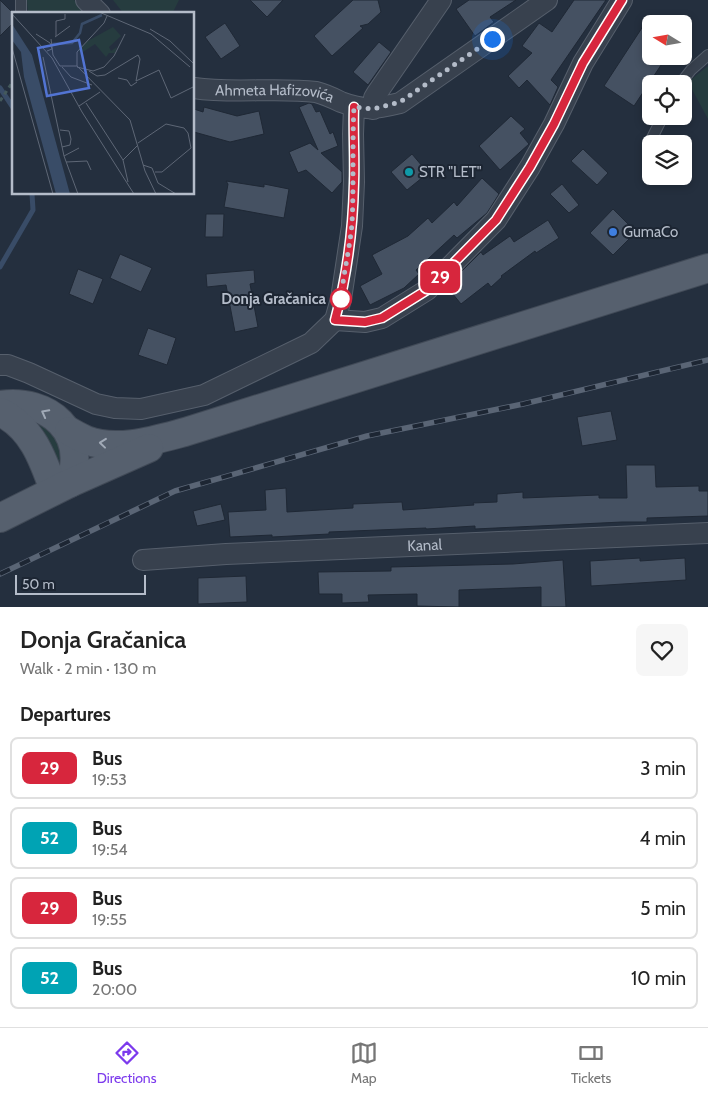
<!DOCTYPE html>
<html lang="en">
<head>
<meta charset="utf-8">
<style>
	body { margin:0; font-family:Cabin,sans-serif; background:#f6f6f6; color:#222; height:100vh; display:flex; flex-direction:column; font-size:19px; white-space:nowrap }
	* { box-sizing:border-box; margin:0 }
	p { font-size:16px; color:#767676 }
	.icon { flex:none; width:28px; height:28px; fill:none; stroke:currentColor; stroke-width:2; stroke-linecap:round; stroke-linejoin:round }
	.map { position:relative; height:607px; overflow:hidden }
	.panel { display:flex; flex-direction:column; background:#fff; flex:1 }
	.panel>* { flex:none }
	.badge { padding:0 10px; border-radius:8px; font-size:18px; line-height:32px }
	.needle { width:32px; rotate:281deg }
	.controls { position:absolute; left:642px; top:15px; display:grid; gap:10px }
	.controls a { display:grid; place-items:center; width:50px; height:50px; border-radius:8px; background:#fff; box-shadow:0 2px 8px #0003; font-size:25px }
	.scale { position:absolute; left:15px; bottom:12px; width:131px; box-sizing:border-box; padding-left:5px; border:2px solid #b4bcc9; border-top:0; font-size:14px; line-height:18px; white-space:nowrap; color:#b4bcc9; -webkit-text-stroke:4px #1d2633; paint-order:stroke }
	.you { position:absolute; width:25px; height:25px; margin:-12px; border:4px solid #fff; border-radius:50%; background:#1a73e8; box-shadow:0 0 0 8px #1a73e833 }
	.map>.badge { position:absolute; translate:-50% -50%; box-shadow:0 0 0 2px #fff }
	h2 { padding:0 20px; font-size:19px; line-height:45px }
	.round { display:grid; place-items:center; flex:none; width:52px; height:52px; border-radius:8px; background:#f6f6f6 }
	.headline { display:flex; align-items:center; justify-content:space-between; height:85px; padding:0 20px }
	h1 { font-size:24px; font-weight:600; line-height:38px }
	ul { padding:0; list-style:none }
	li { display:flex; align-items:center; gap:15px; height:62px; margin:0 10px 8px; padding:0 10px; border:2px solid #e0e0e0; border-radius:8px }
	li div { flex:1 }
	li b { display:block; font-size:19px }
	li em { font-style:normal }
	li .badge { min-width:55px; font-weight:700; text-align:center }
	.dock { display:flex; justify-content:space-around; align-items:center; height:70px; border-top:1px solid #e0e0e0; background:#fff; font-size:14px; color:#767676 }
	.dock a { display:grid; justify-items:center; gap:2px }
	.dock .selected { color:#7c3aed }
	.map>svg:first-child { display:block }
	.green { fill:#263c3f }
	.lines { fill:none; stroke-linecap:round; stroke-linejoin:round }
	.stream { stroke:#394c67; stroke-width:5 }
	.building { fill:#455162; stroke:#1f2835 }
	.lane-casing { stroke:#565f6c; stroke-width:12 }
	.street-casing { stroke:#565f6c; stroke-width:22 }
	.primary-casing { stroke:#414a57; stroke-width:30 }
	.path { stroke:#44595c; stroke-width:3; stroke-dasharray:4 4; stroke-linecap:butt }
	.lane { stroke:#38414e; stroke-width:10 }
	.street { stroke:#38414e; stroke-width:20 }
	.primary { stroke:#56606e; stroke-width:28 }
	.rail-casing { stroke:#5a6575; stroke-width:5.5 }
	.rail { stroke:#1d2633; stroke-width:4; stroke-dasharray:11; stroke-linecap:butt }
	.oneway { stroke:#a1aab7 }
	.line-casing { stroke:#fff; stroke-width:11 }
	.line { stroke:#d7263d; stroke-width:8 }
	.walk { stroke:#b4bcc9; stroke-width:5; stroke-dasharray:0 9 }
	.culture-dot { fill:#0f9aa8; stroke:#1d2633; stroke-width:2 }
	.shop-dot { fill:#3f7fe0; stroke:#1d2633; stroke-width:2 }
	.stop-dot { fill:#fff; stroke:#d7263d; stroke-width:2.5 }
	.labels { text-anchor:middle; stroke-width:4; stroke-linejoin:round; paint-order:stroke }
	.street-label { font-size:15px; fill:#b4bcc9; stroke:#1d2633 }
	.poi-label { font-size:15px; fill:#b4bcc9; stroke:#1d2633; text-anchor:start }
	.stop-label { font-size:15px; font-weight:bold; fill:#b4bcc9; stroke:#1d2633; text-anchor:end }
	.inset-river { fill:none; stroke:#394c67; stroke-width:2.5 }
	.inset-road { fill:none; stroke:#5e6776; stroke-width:1 }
	.view { fill:#5274d3; fill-opacity:0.15; stroke:#5274d3; stroke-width:2.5 }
	.inset-edge { fill:none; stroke:#b4bcc9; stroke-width:2.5 }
</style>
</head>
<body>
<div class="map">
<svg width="708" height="607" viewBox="0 0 708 607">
	<rect width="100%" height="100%" fill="#242f3e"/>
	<!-- green -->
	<g class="green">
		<polygon points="27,0 74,0 87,14 28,14"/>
		<polygon points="113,0 179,0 172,14 124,14"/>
		<polygon points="708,66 708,119 688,82"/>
		<polygon points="29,416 57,433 63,458 58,461 53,457 43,431"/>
	</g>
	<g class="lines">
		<!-- stream -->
		<g class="stream">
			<polyline points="0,88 14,109"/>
			<polyline points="0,267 33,210 32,194"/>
		</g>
	</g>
	<!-- building -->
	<g class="building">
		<polygon points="0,0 14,14 14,22 0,36"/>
		<polygon points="250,0 283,0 267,17"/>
		<polygon points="353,0 378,0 381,12 368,24 360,26 363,28 332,56 314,36"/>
		<polygon points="469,0 516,0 490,17 494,22 475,36 456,9"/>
		<polygon points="574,0 606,0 551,80 558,87 550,105 527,80 519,88 508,76 532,53 522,46 539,23 552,32"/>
		<polygon points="651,14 651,56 667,56 634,106 604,86"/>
		<polygon points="225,23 240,46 221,59 205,37"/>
		<polygon points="379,42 391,52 368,85 353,72"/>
		<polygon points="309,103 312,104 316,112 320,111 330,134 333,132 338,146 321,153 342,172 342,182 332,193 306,170 298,173 289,152 310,143 318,150 299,107"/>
		<polygon points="204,107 237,116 259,111 264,134 230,142 194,132 194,109 203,112"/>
		<polygon points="511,116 525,129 520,133 529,144 500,170 479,146"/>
		<polygon points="583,149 608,173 597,185 571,161"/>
		<polygon points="412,154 428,173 407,190 391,172"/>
		<polygon points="482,178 499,194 487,213 457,238 454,235 416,270 419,274 404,288 370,305 360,286 382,274 372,255 408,236 428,218 432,223 454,202 457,206"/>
		<polygon points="226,181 264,187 264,184 289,189 284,218 224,207 228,184"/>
		<polygon points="562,184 579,205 569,213 550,194"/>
		<polygon points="613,209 636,232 613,255 590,233"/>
		<polygon points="206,214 224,214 223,237 205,237"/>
		<polygon points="548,220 559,238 536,253 535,251 501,276 502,277 491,287 488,283 461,304 448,288 457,281 455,278 481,252 483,255 510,236 514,242"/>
		<polygon points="120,254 152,268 141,292 110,278"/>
		<polygon points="78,269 103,279 93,304 69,294"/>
		<polygon points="254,270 255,283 250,284 258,327 235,332 226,285 207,287 206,274"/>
		<polygon points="148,328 176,338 167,365 138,355"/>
		<polygon points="611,411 617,440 582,446 577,417"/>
		<polygon points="626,465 655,465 656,487 699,486 699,491 708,491 708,516 647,518 647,522 622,522 475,529 475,526 426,529 426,528 329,532 329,534 272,537 272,535 230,537 228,512 266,510 265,490 286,488 287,512 353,508 353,504 402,502 403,510 474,505 473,503 497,502 497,494 523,492 523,498 599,495 599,498 627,498"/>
		<polygon points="221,504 225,520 197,526 193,511"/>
		<polygon points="640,558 640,561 685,558 686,580 591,586 590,561"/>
		<polygon points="563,560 566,607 541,607 541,587 459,590 459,607 417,606 417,594 368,595 369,602 342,603 342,594 319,594 318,572 391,571 391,567 513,564"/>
		<polygon points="246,576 247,602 198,604 198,578"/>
	</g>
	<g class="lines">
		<defs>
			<g id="lane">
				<polyline points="21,0 21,14"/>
				<polyline points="680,84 691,70 708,55"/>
				<polyline points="648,146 663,116"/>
			</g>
			<g id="street">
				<polyline points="86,0 100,14"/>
				<path id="s1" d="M194,88C234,94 275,87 316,92C324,94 333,98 341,102C365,111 375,109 400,103L547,0"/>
				<polyline points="373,109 374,98 377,93 441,0"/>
				<polyline points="335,320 365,322 382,318 427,290 496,220 530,167 554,124 583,63 622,0"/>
				<polyline points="0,365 8,365 29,373 96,404 115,408 141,409 204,395 311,343 335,320 341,299 352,226 354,182 353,134 354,107"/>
				<path id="s2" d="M143,560L226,554L708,533"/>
			</g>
			<g id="primary">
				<path d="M0,405C49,398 88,432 70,483"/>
				<path d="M0,412C32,427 43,459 54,490"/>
				<path d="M69,431C74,434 80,437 86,440C117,452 155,440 185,432L708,268"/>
				<polyline points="0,518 70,483 149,448"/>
			</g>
		</defs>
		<!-- lane casing -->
		<use href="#lane" class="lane-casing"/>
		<!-- street casing -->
		<use href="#street" class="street-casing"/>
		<!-- primary casing -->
		<use href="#primary" class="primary-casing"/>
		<!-- path -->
		<polyline class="path" points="0,101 14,80"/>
		<!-- lane -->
		<use href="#lane" class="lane"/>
		<!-- street -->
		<use href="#street" class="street"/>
		<!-- primary -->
		<use href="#primary" class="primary"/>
		<defs>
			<polyline id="rail" points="0,574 175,491 367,436 523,404 708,360"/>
		</defs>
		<!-- rail casing -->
		<use href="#rail" class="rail-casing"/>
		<!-- rail -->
		<use href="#rail" class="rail"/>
	</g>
	<!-- one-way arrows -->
	<defs><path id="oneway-chevron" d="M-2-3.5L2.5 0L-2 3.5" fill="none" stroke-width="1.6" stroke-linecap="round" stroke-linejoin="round" transform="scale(1.25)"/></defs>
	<g class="oneway">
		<use href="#oneway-chevron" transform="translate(45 413) rotate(-152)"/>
		<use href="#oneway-chevron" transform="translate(103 443) rotate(-174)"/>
	</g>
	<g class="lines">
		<defs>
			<path id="line" d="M354,107C353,132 355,158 354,183C353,229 347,276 335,320L365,322L382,318L427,290L496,220L530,167L554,124L583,63L622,0"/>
		</defs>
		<!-- line casing -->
		<use href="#line" class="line-casing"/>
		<!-- line -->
		<use href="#line" class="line"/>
		<!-- walk -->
		<path class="walk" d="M341,299C343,275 350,248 352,223C354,184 352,145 354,107L373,109L400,102L492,39"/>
	</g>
	<!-- markers -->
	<circle class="culture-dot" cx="409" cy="172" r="5"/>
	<circle class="shop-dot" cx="613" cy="232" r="5"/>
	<circle class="stop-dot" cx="341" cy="299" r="10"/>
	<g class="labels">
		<!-- street labels -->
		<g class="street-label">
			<text dy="5" stroke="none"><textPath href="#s1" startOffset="81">Ahmeta Hafizovića</textPath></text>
			<text dy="5" stroke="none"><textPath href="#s2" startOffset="282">Kanal</textPath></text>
		</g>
		<!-- poi labels -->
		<g class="poi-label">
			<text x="419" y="177">STR "LET"</text>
			<text x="623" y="237">GumaCo</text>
		</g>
		<!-- stop labels -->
		<g class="stop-label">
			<text x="326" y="304">Donja Gračanica</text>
		</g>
	</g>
	<!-- overview -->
	<g transform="translate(12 12)">
		<rect width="182" height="182" fill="#242f3e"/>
		<path d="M101,15L109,24L97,35L99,39L105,35L103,41H97L94,45L83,32L71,40L66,39L74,30Z" fill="#263c3f"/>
		<path d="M0,12L20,43L58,182H44L12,65L9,40L0,28Z" fill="#394c67"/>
		<path class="inset-river" d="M40,32L60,31L68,21L70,12L90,3"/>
		<path class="inset-road" d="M87,0L139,22L178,55M0,2L40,46L70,100L122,182M138,17L158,29L181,51M24,22L38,31L40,37L35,39M44,24V9L53,7V2M43,25L58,14M39,27L41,43L48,54H65M0,36L41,182M31,45L52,144L66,182M65,54L118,108L133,159L144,182M65,54V40L92,11L95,4M50,55L59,65L80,73M65,55L81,59L92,55L102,44L113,22M77,59L85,64L93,63L126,43L128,47L124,69L147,58L159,86L183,74M106,66L115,68L119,74L125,70M74,91L111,148L116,170M67,94L88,80M48,118L57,119L59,127L58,133L50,135M126,131L154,112L172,116L176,121L179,136L150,160H143M52,144L67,136M111,148L126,133M54,150L75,149L79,158M131,153L140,156L146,171L164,182"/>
		<path class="view" d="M67,28L77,76L35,84L26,36Z"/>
		<rect width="182" height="182" class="inset-edge"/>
	</g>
</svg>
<div class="controls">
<a><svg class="needle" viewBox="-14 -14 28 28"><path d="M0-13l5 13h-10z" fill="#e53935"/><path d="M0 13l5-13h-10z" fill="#767676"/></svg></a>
<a><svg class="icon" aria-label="locate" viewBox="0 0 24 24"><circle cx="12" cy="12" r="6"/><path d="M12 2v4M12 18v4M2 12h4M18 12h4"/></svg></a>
<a><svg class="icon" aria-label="layers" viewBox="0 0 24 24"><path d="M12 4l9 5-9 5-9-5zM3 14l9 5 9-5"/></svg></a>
</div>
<div class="scale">50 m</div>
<div class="you" style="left:492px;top:39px"></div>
<b class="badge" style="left:440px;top:277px;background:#d7263d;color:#fff">29</b>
</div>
<section class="panel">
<div class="headline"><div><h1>Donja Gračanica</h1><p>Walk · 2 min · 130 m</p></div><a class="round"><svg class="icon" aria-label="heart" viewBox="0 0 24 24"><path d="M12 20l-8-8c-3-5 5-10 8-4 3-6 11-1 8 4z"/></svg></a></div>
<h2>Departures</h2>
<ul>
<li><span class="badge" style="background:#d7263d;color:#fff">29</span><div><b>Bus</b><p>19:53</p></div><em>3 min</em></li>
<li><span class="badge" style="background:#00a3b4;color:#fff">52</span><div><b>Bus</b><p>19:54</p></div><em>4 min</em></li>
<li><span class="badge" style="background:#d7263d;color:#fff">29</span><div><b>Bus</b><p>19:55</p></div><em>5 min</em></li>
<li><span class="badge" style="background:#00a3b4;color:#fff">52</span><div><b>Bus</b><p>20:00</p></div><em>10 min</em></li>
</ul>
</section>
<nav class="dock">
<a class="selected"><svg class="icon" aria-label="directions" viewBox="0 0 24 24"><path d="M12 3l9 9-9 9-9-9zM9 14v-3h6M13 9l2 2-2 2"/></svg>Directions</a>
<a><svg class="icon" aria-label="map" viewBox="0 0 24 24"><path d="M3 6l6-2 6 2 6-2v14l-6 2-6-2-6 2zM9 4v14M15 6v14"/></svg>Map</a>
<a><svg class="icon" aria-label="tickets" viewBox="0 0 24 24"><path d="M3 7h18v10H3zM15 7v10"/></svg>Tickets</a>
</nav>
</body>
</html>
